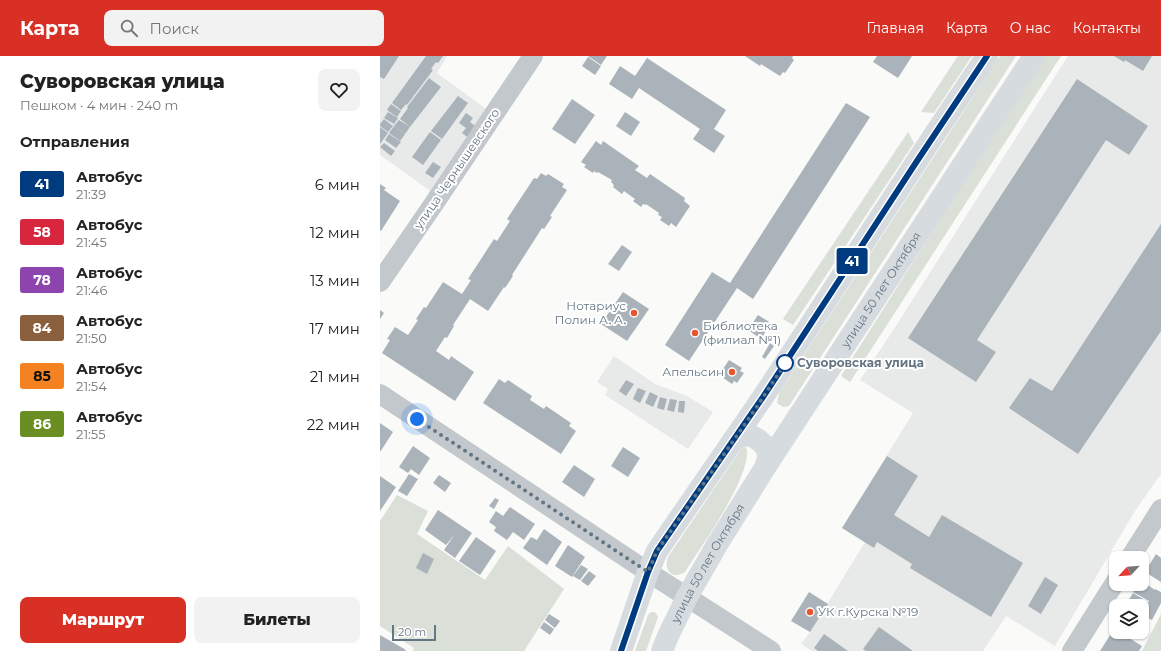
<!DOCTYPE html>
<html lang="ru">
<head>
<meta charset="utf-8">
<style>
	body { margin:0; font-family:Montserrat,sans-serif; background:#f2f2f2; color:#222; height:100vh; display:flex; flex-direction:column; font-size:15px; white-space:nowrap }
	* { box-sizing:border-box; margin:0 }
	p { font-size:13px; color:#767676 }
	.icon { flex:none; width:22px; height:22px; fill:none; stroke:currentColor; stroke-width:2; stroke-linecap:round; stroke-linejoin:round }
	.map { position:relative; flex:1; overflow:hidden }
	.panel { display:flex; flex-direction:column; background:#fff; width:380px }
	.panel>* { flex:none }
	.badge { padding:0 8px; border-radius:3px; font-size:14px; line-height:26px }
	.needle { width:26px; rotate:244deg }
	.fabs { position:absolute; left:729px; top:495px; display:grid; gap:8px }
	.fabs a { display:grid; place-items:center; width:40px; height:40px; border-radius:8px; background:#fff; box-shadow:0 1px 3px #0004; font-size:20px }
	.scale { position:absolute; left:12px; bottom:10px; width:44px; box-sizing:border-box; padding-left:4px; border:2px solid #657683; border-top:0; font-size:11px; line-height:14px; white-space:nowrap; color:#657683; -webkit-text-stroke:3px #fff; paint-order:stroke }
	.you { position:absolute; width:20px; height:20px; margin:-10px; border:3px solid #fff; border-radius:50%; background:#1a73e8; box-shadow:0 0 0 6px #1a73e833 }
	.map>.badge { position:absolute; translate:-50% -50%; box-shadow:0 0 0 2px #fff }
	h2 { padding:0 20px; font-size:15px; line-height:36px }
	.round { display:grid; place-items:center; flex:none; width:42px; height:42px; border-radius:8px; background:#f2f2f2 }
	.headline { display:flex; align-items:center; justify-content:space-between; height:68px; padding:0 20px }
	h1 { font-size:19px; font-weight:800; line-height:30px }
	.button { display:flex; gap:8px; margin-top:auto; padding:8px 20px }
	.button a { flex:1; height:46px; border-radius:8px; background:#d93025; color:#fff; font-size:16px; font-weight:800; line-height:46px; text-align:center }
	.button a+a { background:#f2f2f2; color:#222 }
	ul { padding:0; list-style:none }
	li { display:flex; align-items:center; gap:12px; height:48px; padding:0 20px }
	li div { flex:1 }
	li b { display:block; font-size:15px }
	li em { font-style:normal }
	li .badge { min-width:44px; font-weight:700; text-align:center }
	header { display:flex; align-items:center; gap:24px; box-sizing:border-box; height:56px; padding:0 20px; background:#d93025; color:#fff }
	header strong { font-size:19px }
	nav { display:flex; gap:22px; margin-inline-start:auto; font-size:14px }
	.search { width:280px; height:36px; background:#f2f2f2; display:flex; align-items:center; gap:10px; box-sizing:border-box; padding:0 14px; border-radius:8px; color:#767676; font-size:15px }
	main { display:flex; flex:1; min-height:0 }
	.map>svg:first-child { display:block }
	.built { fill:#e8e9e9 }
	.green { fill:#dadfd7 }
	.building { fill:#aab3b9 }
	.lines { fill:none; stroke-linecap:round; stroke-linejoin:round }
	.minor { stroke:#c3c8cc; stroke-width:20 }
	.major { stroke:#d6dbdf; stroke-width:22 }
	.line-casing { stroke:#fff; stroke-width:9 }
	.line { stroke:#003b80; stroke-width:6 }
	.walk { stroke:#657683; stroke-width:4; stroke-dasharray:0 7.2 }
	.poi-dot { fill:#e4572e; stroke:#fff; stroke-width:1.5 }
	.stop-dot { fill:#fff; stroke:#003b80; stroke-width:2 }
	.labels { text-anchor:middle; stroke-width:4; stroke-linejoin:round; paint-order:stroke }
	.street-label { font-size:12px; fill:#657683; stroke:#fff }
	.poi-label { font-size:12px; fill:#657683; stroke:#fff; text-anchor:end }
	.stop-label { font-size:12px; font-weight:bold; fill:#657683; stroke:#fff; text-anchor:start }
</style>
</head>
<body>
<header>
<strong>Карта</strong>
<div class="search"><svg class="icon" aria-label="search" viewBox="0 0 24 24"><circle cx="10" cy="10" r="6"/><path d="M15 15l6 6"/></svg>Поиск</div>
<nav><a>Главная</a><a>Карта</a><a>О нас</a><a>Контакты</a></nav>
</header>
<main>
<section class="panel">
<div class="headline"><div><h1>Суворовская улица</h1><p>Пешком · 4 мин · 240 m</p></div><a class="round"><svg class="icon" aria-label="heart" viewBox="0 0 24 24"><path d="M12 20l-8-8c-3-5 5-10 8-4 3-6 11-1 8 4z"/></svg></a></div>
<h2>Отправления</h2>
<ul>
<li><span class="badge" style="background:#003b80;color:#fff">41</span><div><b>Автобус</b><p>21:39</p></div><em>6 мин</em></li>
<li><span class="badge" style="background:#d7263d;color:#fff">58</span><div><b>Автобус</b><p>21:45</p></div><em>12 мин</em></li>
<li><span class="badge" style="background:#8e44ad;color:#fff">78</span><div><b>Автобус</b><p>21:46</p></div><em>13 мин</em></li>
<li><span class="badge" style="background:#8b5e3c;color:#fff">84</span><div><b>Автобус</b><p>21:50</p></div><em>17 мин</em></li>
<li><span class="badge" style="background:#f58220;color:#111">85</span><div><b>Автобус</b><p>21:54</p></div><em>21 мин</em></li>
<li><span class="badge" style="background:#6b8e23;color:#fff">86</span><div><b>Автобус</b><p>21:55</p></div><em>22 мин</em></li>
</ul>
<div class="button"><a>Маршрут</a><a>Билеты</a></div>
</section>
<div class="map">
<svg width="781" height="595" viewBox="0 0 781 595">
	<rect width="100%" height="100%" fill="#fafaf8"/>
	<!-- built -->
	<g class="built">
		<polygon points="0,0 67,0 57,17 109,55 53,137 0,99"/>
		<polygon points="688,0 781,0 781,418 755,455 675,590 626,560 603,595 432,595 421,588 430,576 485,486 462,472 533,357 480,324 514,273"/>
		<polygon points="234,300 275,328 307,340 333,356 308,393 225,339 228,333 217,326"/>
	</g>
	<!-- green -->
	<g class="green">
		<polygon points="578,0 592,0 554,57 541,56"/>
		<polygon points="620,0 636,0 409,350 403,351 397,347 399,337"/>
		<polygon points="663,0 681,0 470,326 461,320"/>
		<polygon points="528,76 534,87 413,269 403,263"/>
		<path d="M365,391L367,393C370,423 322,489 305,516C293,524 283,515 288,501L361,393Z"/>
		<polygon points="17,439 48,455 37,478 105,524 128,490 184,533 144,595 33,595 34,592 0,570 0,465"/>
		<polygon points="271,556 273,556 276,557 278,561 266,595 255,595 268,559"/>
		<polygon points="781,558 781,595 762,595"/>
	</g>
	<!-- building -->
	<g class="building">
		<polygon points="0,0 19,0 4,23 0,21"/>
		<polygon points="46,0 63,0 58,7 56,6 51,13 53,14 27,49 26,48 21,54 12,47"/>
		<polygon points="208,0 227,0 221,9"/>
		<polygon points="365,0 413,0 412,2 414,4 405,17 403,16 400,20 381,8 380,10"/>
		<polygon points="497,0 532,0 518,22 493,6"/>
		<polygon points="734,0 772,0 763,15 745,4 744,6"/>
		<polygon points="208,1 221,10 215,19 202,10"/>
		<polygon points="267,2 346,54 334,73 345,80 334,97 313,83 320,73 259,32 252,43 229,28 240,10 255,20"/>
		<polygon points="49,22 61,31 30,71 20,63 28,52 27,51"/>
		<polygon points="697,23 768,70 749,99 726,84 597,284 616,296 596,326 528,282"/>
		<polygon points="78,40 88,47 62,83 51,75"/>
		<polygon points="192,43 215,59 195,88 172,73"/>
		<polygon points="466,47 490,61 373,243 357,232 309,305 285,289 332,216 350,227"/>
		<polygon points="11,48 21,55 17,61 7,54"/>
		<polygon points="8,56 18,62 14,68 4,62"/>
		<polygon points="245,56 260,66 251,80 236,70"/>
		<polygon points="86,57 93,62 90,66 97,71 89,82 82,77 86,72 79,67"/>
		<polygon points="4,63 13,70 8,76 0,70 0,68"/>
		<polygon points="19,64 30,71 25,78 14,70"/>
		<polygon points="14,70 25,78 20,85 9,77"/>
		<polygon points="0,71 8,77 0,88"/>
		<polygon points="50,76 61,84 43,109 32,101"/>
		<polygon points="9,78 21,86 16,92 5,84"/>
		<polygon points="216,85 221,89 223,85 259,110 255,114 267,122 270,118 305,142 304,145 310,150 296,171 291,167 289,170 280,164 282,161 278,159 279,157 266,148 266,149 263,148 261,151 253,145 255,143 244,135 242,138 233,131 234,129 231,126 232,124 218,116 217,117 214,115 213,117 204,111 206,109 201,106"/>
		<polygon points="4,87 15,95 11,100 0,91"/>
		<polygon points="53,106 61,111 53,122 45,117"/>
		<polygon points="161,117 166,120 168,118 184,128 182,131 187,134 170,160 172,161 164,173 162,172 132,219 133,220 125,232 124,231 108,255 90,243 73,269 74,270 67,282 65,281 56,295 69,304 71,300 94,316 75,345 2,297 10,284 7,283 15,271 28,279 38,264 36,263 44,251 46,252 63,226 82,238 91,224 88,223 114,183 117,185 130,165 127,163 154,122 157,123"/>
		<polygon points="0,128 6,132 4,134 20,145 1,175 0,174"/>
		<polygon points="781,168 781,275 698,398 629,352 650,322 672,335"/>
		<polygon points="242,189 252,196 239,215 228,208"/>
		<polygon points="243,236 269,253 247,285 221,268"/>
		<polygon points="0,254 4,257 0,263"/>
		<polygon points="378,259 391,267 381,283 368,274"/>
		<polygon points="390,287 394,290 385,303 382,301"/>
		<polygon points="349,304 362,312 360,315 364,317 357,327 354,325 352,328 339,319"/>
		<polygon points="119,323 125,327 128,324 152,340 150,344 164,353 166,350 191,367 189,370 196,375 181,398 103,347"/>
		<polygon points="246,324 254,328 246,340 239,335"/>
		<polygon points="258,332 266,335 260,347 253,343"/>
		<polygon points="270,336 278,340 273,351 265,347"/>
		<polygon points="280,341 287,343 284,354 277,352"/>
		<polygon points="290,343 297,344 294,356 287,354"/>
		<polygon points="299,345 305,345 304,357 298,356"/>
		<polygon points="0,367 13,376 0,396"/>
		<polygon points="33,390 50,402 39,419 31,413 28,417 19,411"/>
		<polygon points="243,391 260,402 248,421 231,410"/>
		<polygon points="507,400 538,420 514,459 549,481 562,459 643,507 611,561 530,512 532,508 497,486 494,492 462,472"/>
		<polygon points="194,409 215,423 204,441 182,426"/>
		<polygon points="29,418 38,423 27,440 18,435"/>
		<polygon points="59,419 71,427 65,436 53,427"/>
		<polygon points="0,420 16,431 0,455"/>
		<polygon points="115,442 119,444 114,453 109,450"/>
		<polygon points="130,451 155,468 144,484 133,476 127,484 114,475 116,471 109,466 116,455 123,460"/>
		<polygon points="58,454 92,477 75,502 64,494 75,478 66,489 45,474"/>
		<polygon points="164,473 182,486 167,509 143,492 151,481 157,484"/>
		<polygon points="96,481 116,495 100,519 79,505"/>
		<polygon points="188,489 205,501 192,521 175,510"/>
		<polygon points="43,497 54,503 47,518 36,512"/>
		<polygon points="776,498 781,502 781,526 765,516"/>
		<polygon points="201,509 208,513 200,524 193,520"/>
		<polygon points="209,515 216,520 208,530 201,525"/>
		<polygon points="665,521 678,529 661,558 648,550"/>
		<polygon points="762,525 775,534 775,533 781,536 781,547 772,564 762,559 770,543 769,545 753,536 758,528 762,528"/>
		<polygon points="429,536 448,548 430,576 411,565"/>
		<polygon points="753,537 768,546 762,556 762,550 745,550"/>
		<polygon points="169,558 180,565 175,572 165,564"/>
		<polygon points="164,566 174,573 170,579 160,572"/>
		<polygon points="499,571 533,595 486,595 483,593"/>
		<polygon points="734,573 736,574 736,576 739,576 762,590 759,595 720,595"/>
		<polygon points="444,578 468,595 438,595 434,592"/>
		<polygon points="0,579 26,594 25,595 0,595"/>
	</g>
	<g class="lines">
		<!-- minor -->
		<g class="minor">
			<polyline points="0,226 53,149 153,0"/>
			<polyline points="0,338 268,516 391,595"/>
			<polyline points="750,502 781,453"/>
			<polyline points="692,595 736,525"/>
		</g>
		<!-- major -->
		<g class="major">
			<path d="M353,385C356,383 359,381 362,380C374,377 388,389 388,400C388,404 386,407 386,410"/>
			<polyline points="241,595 268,516 277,495 383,341 554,79 607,0"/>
			<path id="s1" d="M282,595L288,580L307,541L338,487L386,410L654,0"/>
		</g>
	</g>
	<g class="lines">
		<defs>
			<polyline id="line" points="241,595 268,516 277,495 383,341 537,105 607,0"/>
		</defs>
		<!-- line casing -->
		<use href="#line" class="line-casing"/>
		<!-- line -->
		<use href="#line" class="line"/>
		<!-- walk -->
		<polyline class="walk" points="37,363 268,516 277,495 376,352 409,302 405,307"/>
	</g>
	<!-- markers -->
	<g class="poi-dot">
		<circle cx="254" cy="257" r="4"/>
		<circle cx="315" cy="277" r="4"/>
		<circle cx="352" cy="316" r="4"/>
		<circle cx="430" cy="556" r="4"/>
	</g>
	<circle class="stop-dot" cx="405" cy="307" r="8"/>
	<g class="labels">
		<!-- street labels -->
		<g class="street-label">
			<text transform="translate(77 113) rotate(-56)" y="4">улица Чернышевского</text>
			<text dy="4" stroke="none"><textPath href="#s1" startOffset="423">улица 50 лет Октября</textPath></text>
			<text dy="4" stroke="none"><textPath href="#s1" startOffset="99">улица 50 лет Октября</textPath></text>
		</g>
		<!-- poi labels -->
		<g class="poi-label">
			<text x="246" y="254">Нотариус<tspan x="246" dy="14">Полин А. А.</tspan></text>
			<text x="323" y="274" text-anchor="start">Библиотека<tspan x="323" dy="14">(филиал №1)</tspan></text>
			<text x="344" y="320">Апельсин</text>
			<text x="438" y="560" text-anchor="start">УК г.Курска №19</text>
		</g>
		<!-- stop labels -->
		<g class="stop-label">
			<text x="417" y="311">Суворовская улица</text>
		</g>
	</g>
</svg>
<div class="fabs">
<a><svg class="needle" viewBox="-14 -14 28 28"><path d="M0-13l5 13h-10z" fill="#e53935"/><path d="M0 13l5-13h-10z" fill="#767676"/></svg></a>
<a><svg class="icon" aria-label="layers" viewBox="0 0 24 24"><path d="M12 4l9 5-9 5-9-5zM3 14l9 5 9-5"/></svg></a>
</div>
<div class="scale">20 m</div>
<div class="you" style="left:37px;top:363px"></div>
<b class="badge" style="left:472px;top:205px;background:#003b80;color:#fff">41</b>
</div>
</main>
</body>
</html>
